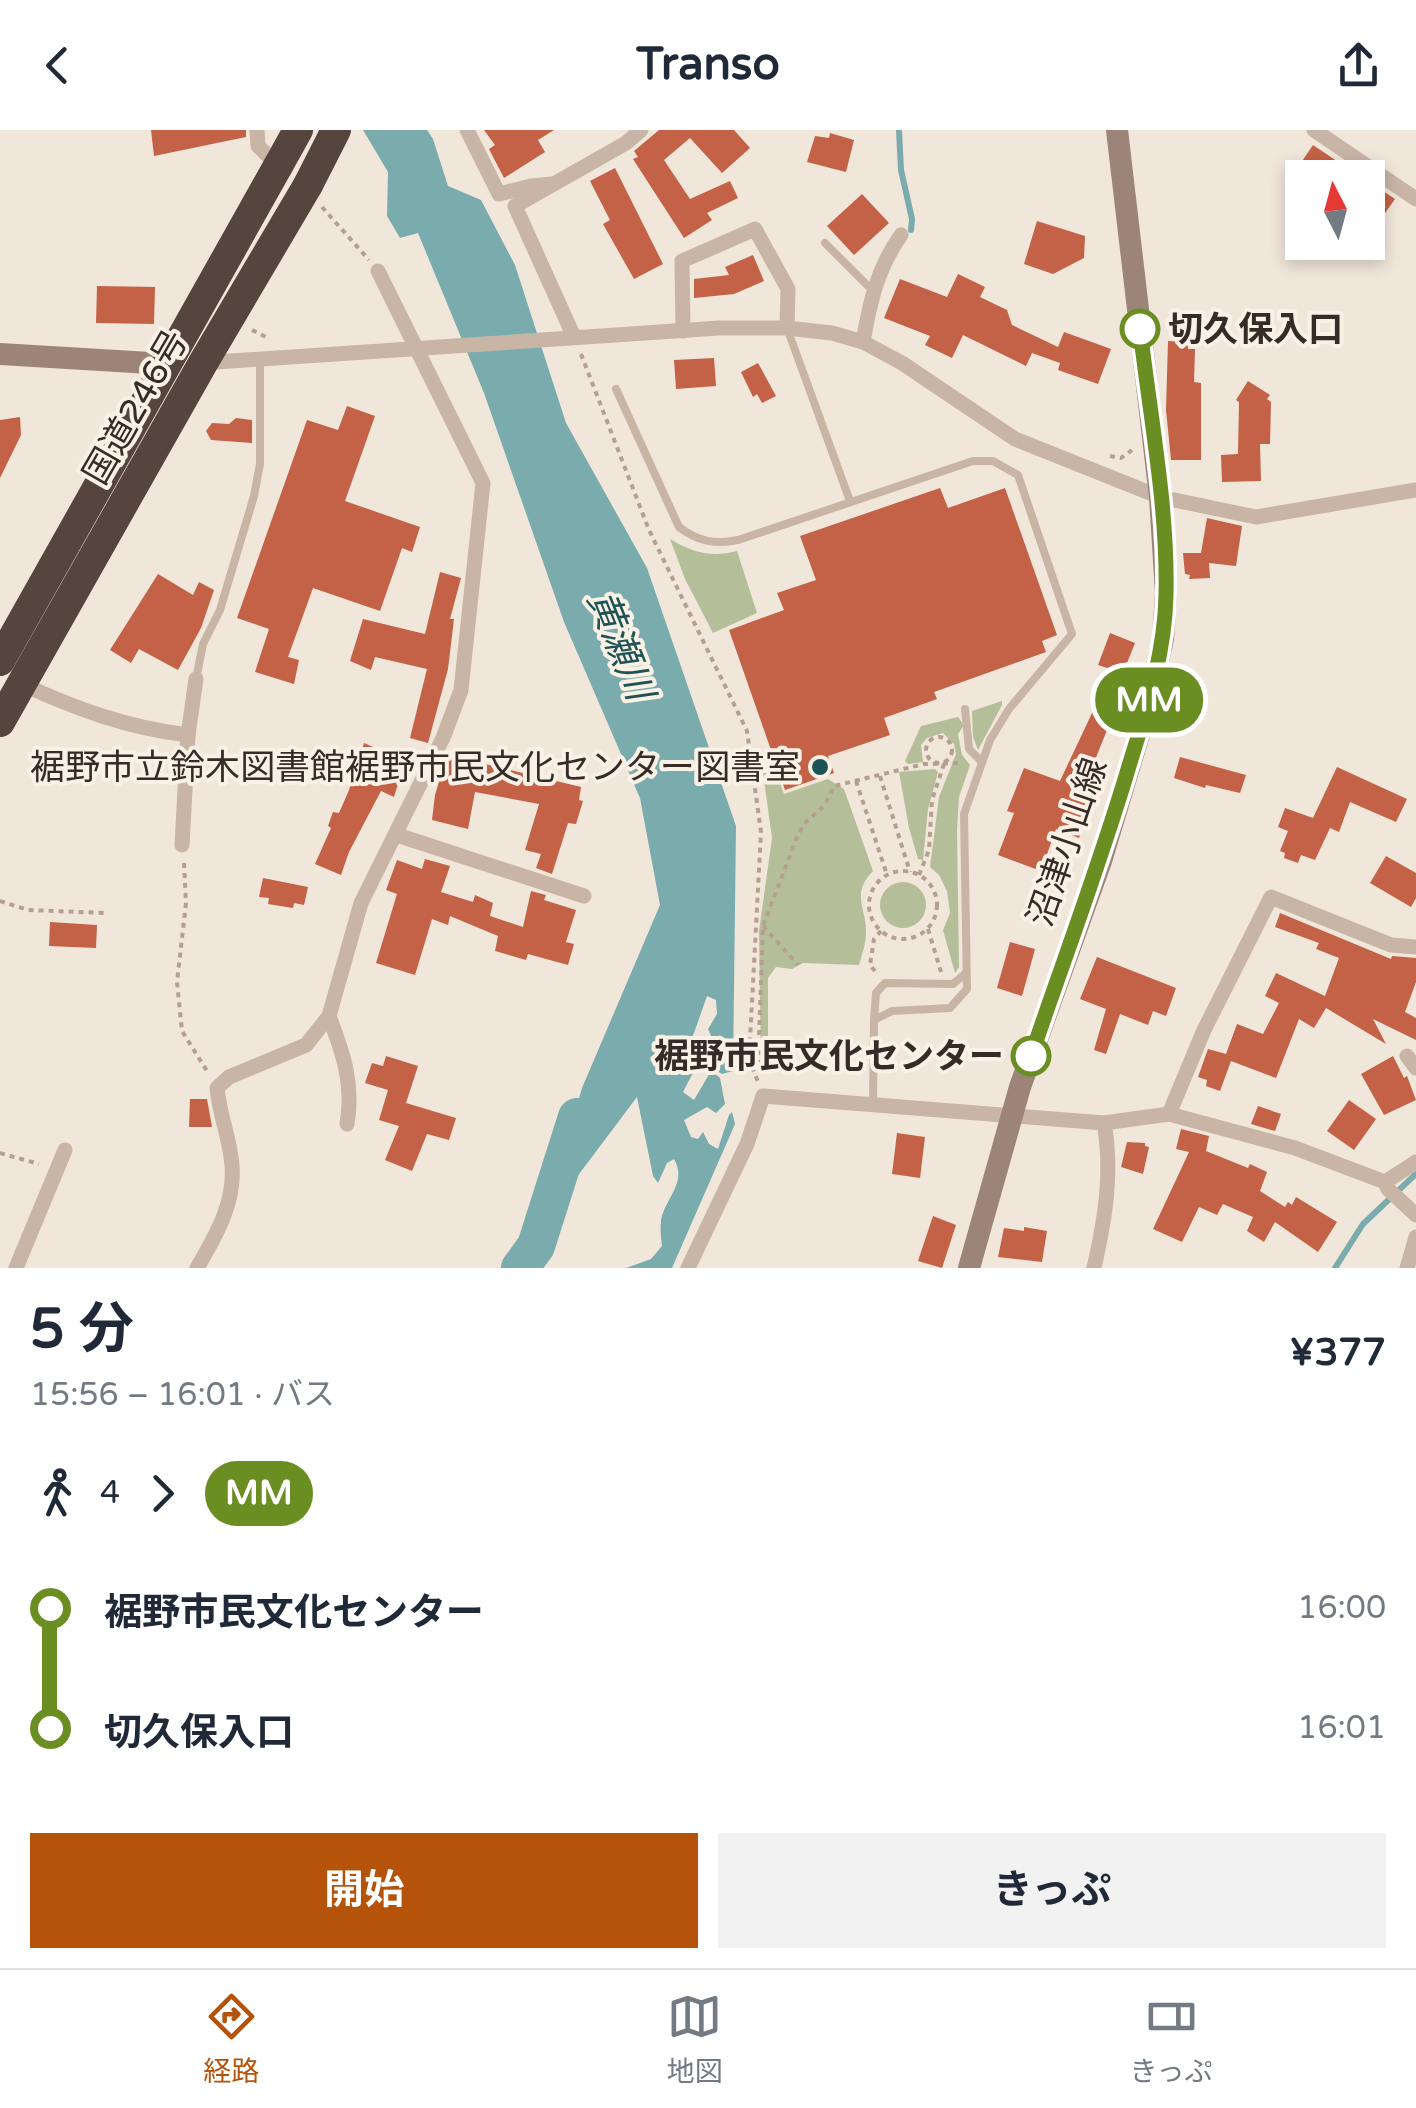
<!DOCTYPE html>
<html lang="ja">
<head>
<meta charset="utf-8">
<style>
	body { margin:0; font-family:"Varela Round","Noto Sans JP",sans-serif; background:#f2f2f3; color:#1f2937; height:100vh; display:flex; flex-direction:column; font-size:38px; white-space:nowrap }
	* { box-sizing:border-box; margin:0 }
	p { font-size:32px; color:#747a83 }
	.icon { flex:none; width:55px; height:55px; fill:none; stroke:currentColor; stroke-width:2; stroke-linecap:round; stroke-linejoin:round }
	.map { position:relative; height:1138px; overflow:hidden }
	.sheet { display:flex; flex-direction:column; background:#fff; flex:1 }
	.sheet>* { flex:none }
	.badge { padding:0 20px; border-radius:32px; font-size:35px; line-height:65px }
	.needle { width:65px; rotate:354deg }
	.fabs { position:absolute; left:1285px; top:30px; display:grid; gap:20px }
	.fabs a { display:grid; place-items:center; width:100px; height:100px; border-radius:0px; background:#fff; box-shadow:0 5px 15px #0003; font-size:50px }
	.map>.badge { position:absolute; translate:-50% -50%; box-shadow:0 0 0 5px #fff }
	.legs { display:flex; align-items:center; gap:15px; height:110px; padding:0 30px; font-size:32px }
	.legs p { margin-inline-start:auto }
	.overview { display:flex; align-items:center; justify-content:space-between; height:170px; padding:0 30px }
	h1 { font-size:55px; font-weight:700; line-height:75px }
	.primary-button { display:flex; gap:20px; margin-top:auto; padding:20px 30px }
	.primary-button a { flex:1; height:115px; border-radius:0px; background:#b45309; color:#fff; font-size:40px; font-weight:700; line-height:115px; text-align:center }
	.primary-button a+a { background:#f2f2f3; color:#1f2937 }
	ul { padding:0 30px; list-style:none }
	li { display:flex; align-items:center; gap:35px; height:120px; font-size:38px }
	li i { display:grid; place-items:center; width:15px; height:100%; margin:0 12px; background:currentColor }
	li i::after { content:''; width:25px; height:25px; margin:-12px; border:8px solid; border-radius:50%; background:#fff }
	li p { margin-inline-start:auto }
	li:first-child i { background:linear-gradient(#0000 50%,currentColor 0) }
	li:last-child i { background:linear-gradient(currentColor 50%,#0000 0) }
	header { display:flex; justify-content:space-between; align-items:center; height:130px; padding:0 30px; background:#fff; font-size:45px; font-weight:700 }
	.menu { display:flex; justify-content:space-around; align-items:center; height:140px; border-top:2px solid #e0e1e3; background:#fff; font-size:28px; color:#747a83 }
	.menu a { display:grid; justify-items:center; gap:5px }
	.menu .active { color:#b45309 }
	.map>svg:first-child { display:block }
	.green { fill:#b4bf9a }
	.water { fill:#7aacad }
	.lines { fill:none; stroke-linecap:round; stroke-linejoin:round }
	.stream { stroke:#7aacad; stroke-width:6 }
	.river { stroke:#7aacad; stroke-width:38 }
	.building { fill:#c36246 }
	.path { stroke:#b49f91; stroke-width:4; stroke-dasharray:5 5; stroke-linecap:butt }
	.lane { stroke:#c8b5a6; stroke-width:8 }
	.street { stroke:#c8b5a6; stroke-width:15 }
	.secondary { stroke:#9c8478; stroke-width:22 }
	.highway { stroke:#56453e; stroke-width:30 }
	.highway-bridge { stroke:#56453e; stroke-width:30 }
	.line-1-casing { stroke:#fff; stroke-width:22 }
	.line-1 { stroke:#6b8e23; stroke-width:15 }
	.stop-1-dot { fill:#fff; stroke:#6b8e23; stroke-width:5 }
	.poi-dot { fill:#1e5355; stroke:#f9f0e6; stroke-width:4 }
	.labels { text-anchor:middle; stroke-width:8; stroke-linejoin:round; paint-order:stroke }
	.stop-label { font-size:35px; font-weight:bold; fill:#352b27; stroke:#f9f0e6; text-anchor:start }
	.street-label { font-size:35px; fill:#352b27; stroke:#f9f0e6 }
	.poi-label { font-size:35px; fill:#352b27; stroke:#f9f0e6; text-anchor:end }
	.water-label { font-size:38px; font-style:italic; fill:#1e5355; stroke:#f9f0e6 }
</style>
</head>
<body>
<header><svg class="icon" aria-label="back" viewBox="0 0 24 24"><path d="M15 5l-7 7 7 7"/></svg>Transo<svg class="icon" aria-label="share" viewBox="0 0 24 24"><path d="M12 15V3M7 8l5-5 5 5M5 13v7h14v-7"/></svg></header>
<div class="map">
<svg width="1416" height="1138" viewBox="0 0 1416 1138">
	<rect width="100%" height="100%" fill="#f1e6da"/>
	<!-- green -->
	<g class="green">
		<path d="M670,409C691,422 712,428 737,421L757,483L713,503L685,449Z"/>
		<polygon points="1002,571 1002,575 978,620 973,607 972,581"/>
		<polygon points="958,587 964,595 958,604 962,625 970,635 959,667 957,700 959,837 955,843 943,800 950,783 947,761 939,745 930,737 939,667 956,624 954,614 943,603 927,608 921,615 923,632 908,634 905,631 921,596"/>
		<polygon points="935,639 938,642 928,679 923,730 918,729 909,698 899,642"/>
		<path d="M775,640L784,664L828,649L844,659L873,741C850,764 867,779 866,803C866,813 862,825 859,835L803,833L792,839L776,837L768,848V937L761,935L759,801L772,708L763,643Z"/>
		<circle cx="903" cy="775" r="23"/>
	</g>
	<!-- water -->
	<path class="water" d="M363,0H427L433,9L448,56L481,70L515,135L566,293L647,438L736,696L733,941L722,944L715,940L722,911L715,915L708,899L717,884L716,870L707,866L694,903L683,924L696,937L683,962L694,970L711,941L720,948L725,974L716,983L707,977L684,990L691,1007L698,1009L703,1002L709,1014L718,1019L729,985L732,982L735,994L672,1138H626L651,1129L662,1116C661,1108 660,1098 661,1091C664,1069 688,1053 674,1029L667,1033L658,1053L653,1046L637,967L543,1092L582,958L660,775L640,668L564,492L484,263L418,103L400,108L387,86L388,42Z"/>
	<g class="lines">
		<!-- stream -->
		<g class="stream">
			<polyline points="899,0 901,40 912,89 911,100"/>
			<polyline points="1335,1138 1363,1094 1416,1044"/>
		</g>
		<!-- river -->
		<polyline class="river" points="520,1138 536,1116 577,987"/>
	</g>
	<!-- building -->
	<g class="building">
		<polygon points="151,0 246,0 246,7 154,26"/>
		<polygon points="484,0 554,0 538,10 545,22 504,48 489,19 495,15"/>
		<polygon points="659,0 734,0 750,18 722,43 690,8 664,30 690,69 730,51 738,68 707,83 712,90 684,108 633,29 638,27 634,21"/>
		<polygon points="830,3 854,10 846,42 807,32 815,6 829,8"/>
		<polygon points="1313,15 1362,48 1309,48 1296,40"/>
		<polygon points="615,38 663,134 634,149 603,94 610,90 590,51"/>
		<polygon points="1368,51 1395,69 1378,93 1368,86"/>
		<polygon points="862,64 889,93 854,125 827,96"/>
		<polygon points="1037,91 1085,106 1084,128 1053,144 1024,134"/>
		<polygon points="753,125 764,151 734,164 694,168 694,149 729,145 725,137"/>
		<polygon points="958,144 985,157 980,167 1007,180 1012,195 1058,217 1064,202 1111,219 1098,254 1058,240 1060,233 1032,223 1026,236 963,205 952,228 925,215 930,206 884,188 900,149 947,167"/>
		<polygon points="97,156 155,157 154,194 96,193"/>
		<polygon points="1168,211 1189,212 1188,219 1195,219 1194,252 1201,253 1201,330 1171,330 1166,280"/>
		<polygon points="714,228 716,256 676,259 674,230"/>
		<polygon points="758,233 776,266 762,273 757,264 753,267 741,242"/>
		<polygon points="1248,251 1270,265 1267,269 1271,272 1270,314 1260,314 1261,351 1222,352 1221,325 1238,324 1239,272 1236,270"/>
		<polygon points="347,276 375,286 345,371 420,397 412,422 402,418 380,481 313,458 288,527 299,530 294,554 255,542 269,499 237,488 307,290 338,300"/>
		<polygon points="20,287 21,305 0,348 0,290"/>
		<polygon points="236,288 252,290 252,313 211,310 206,301 212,293 229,294"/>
		<polygon points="940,358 948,378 1005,358 1057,505 1042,511 1046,522 934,562 937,569 884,588 890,605 828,626 834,643 785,660 729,500 784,480 777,463 816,450 800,406"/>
		<polygon points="1207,388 1242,396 1236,436 1209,433 1210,448 1189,449 1190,445 1185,444 1183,423 1201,423"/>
		<polygon points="440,442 461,448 450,489 454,489 448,539 428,613 410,608 427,539 375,527 371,540 350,531 363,489 425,504"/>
		<polygon points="158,444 193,465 199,452 214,460 201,498 178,540 139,519 131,533 110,520"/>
		<polygon points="1110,503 1135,513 1123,543 1098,535"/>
		<polygon points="1093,581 1111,590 1083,660 1096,665 1079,708 1056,699 1041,741 998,725 1014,683 1007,681 1024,638 1060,651"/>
		<polygon points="364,613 405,631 394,667 381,661 349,722 341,745 315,734 331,698 328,696 333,682 339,683 349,660"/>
		<polygon points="447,625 581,657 579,670 583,671 576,694 568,693 552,744 536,738 541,724 525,720 539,674 475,662 468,699 432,690 435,665"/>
		<polygon points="1180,627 1246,645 1240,663 1206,655 1205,658 1174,648"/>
		<polygon points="1337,637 1407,669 1396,692 1350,672 1339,702 1330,698 1315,730 1301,725 1298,733 1284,728 1285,723 1280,721 1288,701 1278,697 1285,678 1313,688"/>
		<polygon points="1386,726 1416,743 1416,768 1411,777 1370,753"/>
		<polygon points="425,729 450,736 441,762 473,772 475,765 493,773 490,786 523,797 531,761 546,765 544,770 576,780 566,812 574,814 568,835 528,824 526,830 495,821 498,806 450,786 448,795 432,789 415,845 376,833 397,764 386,760 397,730 422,739"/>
		<polygon points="263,748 308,757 304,775 294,773 293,778 268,774 269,768 259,767"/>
		<polygon points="1280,783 1391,829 1392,826 1416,828 1416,852 1405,882 1416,888 1416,910 1373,889 1386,914 1326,878 1314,898 1299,889 1276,948 1231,931 1220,961 1206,956 1207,950 1198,947 1208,919 1226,924 1237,894 1263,904 1279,873 1265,866 1276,843 1325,866 1339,828 1316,819 1319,813 1275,797"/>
		<polygon points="50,792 97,795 96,818 49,816"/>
		<polygon points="1010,812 1035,819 1022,866 997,858"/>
		<polygon points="1097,827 1176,858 1166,886 1153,881 1148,895 1120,884 1106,924 1094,920 1106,879 1080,869"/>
		<polygon points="386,926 418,936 406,973 456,988 449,1010 427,1004 412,1041 385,1030 399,996 379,990 388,960 365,953 372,933 383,936"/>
		<polygon points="1393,926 1404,948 1407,946 1416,970 1384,985 1361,944"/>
		<polygon points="190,969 207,969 212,997 189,997"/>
		<polygon points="1349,970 1376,989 1354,1020 1327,1001"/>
		<polygon points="1258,976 1281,984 1275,1001 1251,994"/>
		<polygon points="1181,999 1209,1006 1206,1021 1248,1038 1250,1034 1267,1042 1260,1061 1285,1077 1288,1072 1292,1075 1296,1067 1337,1092 1318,1122 1275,1092 1264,1112 1247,1101 1253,1087 1223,1074 1217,1085 1199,1077 1182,1112 1153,1099 1189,1022 1176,1019"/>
		<polygon points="897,1003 925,1007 920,1048 892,1044"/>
		<polygon points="1127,1012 1145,1013 1145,1016 1149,1017 1143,1044 1121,1037"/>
		<polygon points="933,1086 956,1095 942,1138 918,1131"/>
		<polygon points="1024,1097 1047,1101 1042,1132 998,1127 1004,1098 1024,1101"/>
	</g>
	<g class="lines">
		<!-- path -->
		<g class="path">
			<polyline points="322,77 369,130"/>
			<polyline points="252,200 270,209"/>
			<polyline points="581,224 649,400 747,601 761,702 749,929 758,952"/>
			<polyline points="1110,326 1121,328 1132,320"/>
			<circle cx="939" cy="620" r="13"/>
			<polyline points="880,646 910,742"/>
			<polyline points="856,651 887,745"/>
			<polyline points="184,733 186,773 177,852 182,901 207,941"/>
			<circle cx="903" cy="775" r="34"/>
			<polyline points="919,745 929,720 932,670 944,634"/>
			<polyline points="0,771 28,780 105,783"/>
			<polyline points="763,796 798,835"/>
			<polyline points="928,799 941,842"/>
			<polyline points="875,841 870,835 874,809 881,801"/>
			<polyline points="758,935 763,796 797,707 804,694 825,675 834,656 924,634 962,633"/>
			<polyline points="0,1023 39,1034"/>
		</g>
		<!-- lane -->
		<g class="lane">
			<polyline points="825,113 872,160"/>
			<polyline points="787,198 850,371"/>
			<path d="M616,259L679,397C697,411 715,415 738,410L973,331H993L1018,345L1072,504L1009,579L990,610L964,684L967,859L950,878L892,881L874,890L873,974"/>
			<polyline points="196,549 203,514 220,480 254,366 260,334 260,230"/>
			<polyline points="965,579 969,619 982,632"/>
			<polyline points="874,890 876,863 885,853 953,854 966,843"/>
		</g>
		<!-- street -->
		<g class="street">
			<polyline points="257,0 258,16 278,36"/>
			<polyline points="467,0 499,64 531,56 552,54"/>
			<polyline points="1314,0 1416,69"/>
			<polyline points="683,201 682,131 755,99 788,159 787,198"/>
			<polyline points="574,207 515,76 626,13 641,0"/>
			<path d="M863,212C870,172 877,139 901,105"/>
			<polyline points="202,233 719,198 787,198 832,203 863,212 902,233 1015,309 1160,367 1256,387 1416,360"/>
			<path d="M22,554C76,579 128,598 188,605"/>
			<polyline points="397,705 584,766"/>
			<polyline points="182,715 188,605 196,549"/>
			<path d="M329,886C343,923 354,954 347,994"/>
			<polyline points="1407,926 1416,938"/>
			<polyline points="1169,984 1204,900 1271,767 1391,815 1416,817"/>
			<polyline points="1385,1052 1388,1059 1416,1085"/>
			<polyline points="16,1138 65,1020"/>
			<path d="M197,1138C217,1104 238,1068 231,1027C228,1003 219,982 217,958L229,947L306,915L329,886L361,773L443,608L461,560L483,353L378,141"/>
			<polyline points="688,1138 747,1014 763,966 1104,993 1169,984 1295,1018 1385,1052 1416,1032"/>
			<path d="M1094,1138C1105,1089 1113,1043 1104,993"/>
			<polyline points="1407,1138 1416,1107"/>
		</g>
		<!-- secondary -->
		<g class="secondary">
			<polyline points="0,224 167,234"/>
			<polyline points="969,1138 1020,957 1101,731 1150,568 1163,509 1166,463 1160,367 1117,0"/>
		</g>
		<!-- highway -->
		<g class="highway">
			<polyline points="0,531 278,36"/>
			<polyline points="0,592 203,233 308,55"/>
		</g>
		<!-- highway-bridge -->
		<g class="highway-bridge">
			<polyline points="278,36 298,0"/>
			<polyline points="308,55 336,0"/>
		</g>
	</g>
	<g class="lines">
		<defs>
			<path id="line-1" d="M1031,926C1064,829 1100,734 1129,636C1146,581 1165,524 1166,465C1168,377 1150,286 1140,199"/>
		</defs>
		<!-- line-1 casing -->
		<use href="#line-1" class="line-1-casing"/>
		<!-- line-1 -->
		<use href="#line-1" class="line-1"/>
	</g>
	<!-- markers -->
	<g class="stop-1-dot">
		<circle cx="1140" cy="199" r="18"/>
		<circle cx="1031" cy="926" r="18"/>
	</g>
	<circle class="poi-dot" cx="820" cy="637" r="10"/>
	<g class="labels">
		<!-- stop labels -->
		<g class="stop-label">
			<text x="1168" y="211">切久保入口</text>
			<text x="1004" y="938" text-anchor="end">裾野市民文化センター</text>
		</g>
		<!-- street labels -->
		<g class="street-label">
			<text transform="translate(135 277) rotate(-60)" y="12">国道246号</text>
			<text transform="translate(1067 712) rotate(-71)" y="12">沼津小山線</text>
		</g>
		<!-- poi labels -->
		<g class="poi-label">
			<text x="800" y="649">裾野市立鈴木図書館裾野市民文化センター図書室</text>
		</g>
		<!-- water labels -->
		<g class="water-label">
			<text transform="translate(621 515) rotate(68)" y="13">黄瀬川</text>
		</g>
	</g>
</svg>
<div class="fabs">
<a><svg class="needle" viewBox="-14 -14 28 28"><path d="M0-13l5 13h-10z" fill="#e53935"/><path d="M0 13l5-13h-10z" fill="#747a83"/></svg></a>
</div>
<b class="badge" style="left:1149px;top:570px;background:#6b8e23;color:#fff">MM</b>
</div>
<section class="sheet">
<div class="overview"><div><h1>5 分</h1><p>15:56 – 16:01 · バス</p></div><b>¥377</b></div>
<div class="legs"><svg class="icon" aria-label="walk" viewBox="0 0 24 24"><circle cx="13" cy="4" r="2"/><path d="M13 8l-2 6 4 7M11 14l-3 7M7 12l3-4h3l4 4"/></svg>4<svg class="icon" aria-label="forward" viewBox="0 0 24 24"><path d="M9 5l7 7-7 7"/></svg><b class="badge" style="background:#6b8e23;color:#fff">MM</b></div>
<ul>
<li><i style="color:#6b8e23"></i><b>裾野市民文化センター</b><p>16:00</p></li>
<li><i style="color:#6b8e23"></i><b>切久保入口</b><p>16:01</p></li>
</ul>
<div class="primary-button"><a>開始</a><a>きっぷ</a></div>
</section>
<nav class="menu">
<a class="active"><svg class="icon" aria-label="directions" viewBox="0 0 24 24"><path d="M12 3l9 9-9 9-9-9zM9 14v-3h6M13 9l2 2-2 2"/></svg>経路</a>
<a><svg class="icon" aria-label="map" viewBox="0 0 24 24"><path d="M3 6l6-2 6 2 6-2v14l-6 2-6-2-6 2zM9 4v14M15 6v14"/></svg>地図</a>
<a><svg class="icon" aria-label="tickets" viewBox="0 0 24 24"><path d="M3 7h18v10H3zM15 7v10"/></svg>きっぷ</a>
</nav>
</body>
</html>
